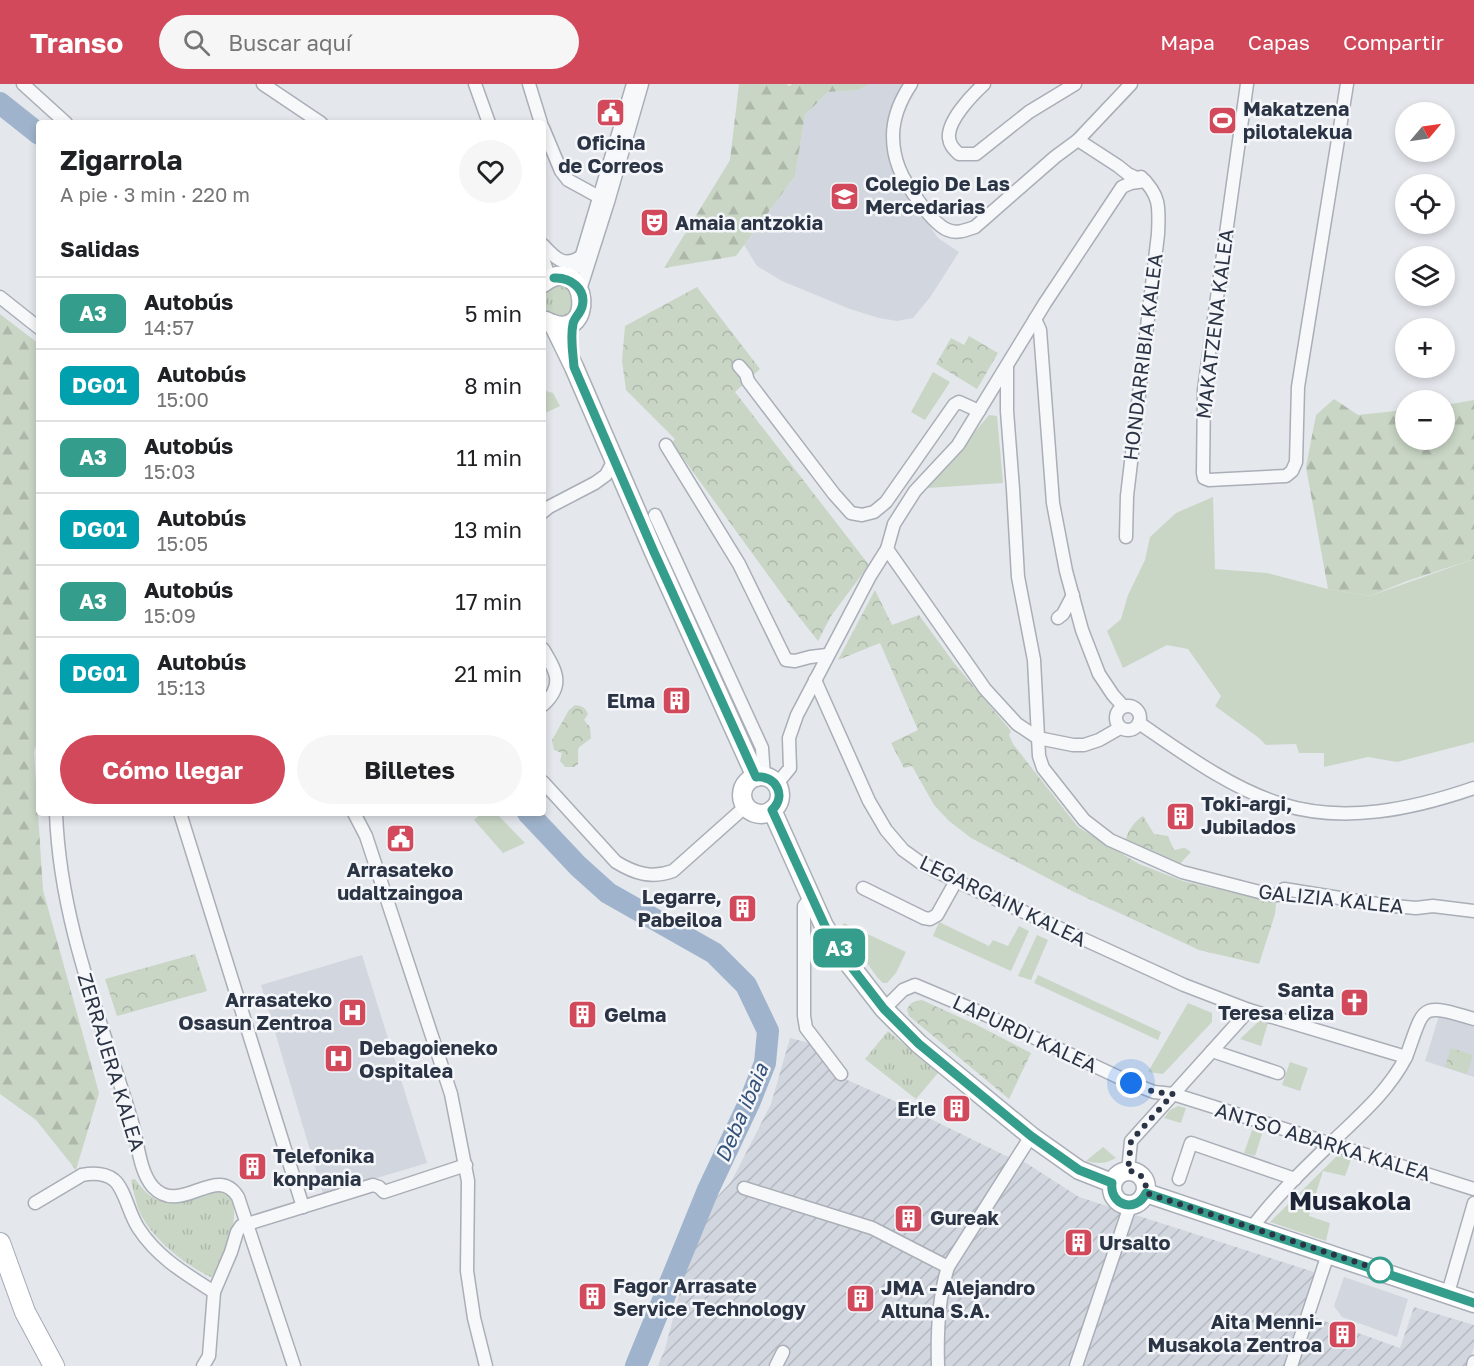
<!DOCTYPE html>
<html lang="es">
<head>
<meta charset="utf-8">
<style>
	body { margin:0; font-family:"Golos Text",sans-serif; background:#f6f6f6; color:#202124; height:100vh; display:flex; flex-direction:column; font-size:22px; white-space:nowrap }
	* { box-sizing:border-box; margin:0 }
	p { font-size:20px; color:#757577 }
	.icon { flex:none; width:33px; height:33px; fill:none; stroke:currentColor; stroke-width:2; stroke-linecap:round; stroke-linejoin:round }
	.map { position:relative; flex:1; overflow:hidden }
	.side { position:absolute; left:36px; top:36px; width:510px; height:696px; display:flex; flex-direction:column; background:#fff; border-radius:6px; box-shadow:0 3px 9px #0003 }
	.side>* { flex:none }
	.badge { padding:0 12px; border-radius:9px; font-size:21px; line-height:39px }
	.needle { width:39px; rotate:61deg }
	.tools { position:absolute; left:1395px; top:18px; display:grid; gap:12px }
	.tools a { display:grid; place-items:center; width:60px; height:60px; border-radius:50%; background:#fff; box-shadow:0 3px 9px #0003; font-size:30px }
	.you { position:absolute; width:30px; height:30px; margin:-15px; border:4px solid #fff; border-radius:50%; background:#1a73e8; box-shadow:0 0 0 9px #1a73e833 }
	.map>.badge { position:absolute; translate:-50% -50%; box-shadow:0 0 0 3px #fff }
	h2 { padding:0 24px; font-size:22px; line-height:54px }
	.round { display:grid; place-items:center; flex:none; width:63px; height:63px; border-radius:32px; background:#f6f6f6 }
	.headline { display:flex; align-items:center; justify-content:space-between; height:102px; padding:0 24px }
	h1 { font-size:28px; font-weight:700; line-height:45px }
	.button { display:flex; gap:12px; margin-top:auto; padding:12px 24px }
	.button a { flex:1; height:69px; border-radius:36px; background:#d1495b; color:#fff; font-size:24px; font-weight:700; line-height:69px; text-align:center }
	.button a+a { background:#f6f6f6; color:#202124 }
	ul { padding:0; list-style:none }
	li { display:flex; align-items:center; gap:18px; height:72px; padding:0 24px; border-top:2px solid #e0e0e0 }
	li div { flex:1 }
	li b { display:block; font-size:22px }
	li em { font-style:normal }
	li .badge { min-width:66px; font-weight:700; text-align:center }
	header { display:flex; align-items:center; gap:36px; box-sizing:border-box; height:84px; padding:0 30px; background:#d1495b; color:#fff }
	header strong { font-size:28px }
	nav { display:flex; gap:33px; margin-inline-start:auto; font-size:21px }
	.search { width:420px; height:54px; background:#f6f6f6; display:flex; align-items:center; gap:15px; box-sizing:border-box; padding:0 21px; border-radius:33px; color:#757577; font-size:22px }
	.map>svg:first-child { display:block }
	.built { fill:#d2d6de }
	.industrial { fill:url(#industrial-furrows) }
	.grass { fill:url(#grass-tufts) }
	.forest { fill:url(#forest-firs) }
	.park { fill:url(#park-crowns) }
	.garden { fill:#c9d6c5 }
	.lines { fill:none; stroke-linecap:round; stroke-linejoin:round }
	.river { stroke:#9fb4cc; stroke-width:22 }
	.street-casing { stroke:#a9aeb7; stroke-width:15 }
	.secondary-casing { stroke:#a9aeb7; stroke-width:21 }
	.primary-casing { stroke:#a3abb8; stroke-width:22 }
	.street { stroke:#f7f8fa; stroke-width:12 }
	.secondary { stroke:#fff; stroke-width:18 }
	.primary { stroke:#fff; stroke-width:20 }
	.line-casing { stroke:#fff; stroke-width:14 }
	.line { stroke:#349d8b; stroke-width:9 }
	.walk { stroke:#2b3445; stroke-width:6; stroke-dasharray:0 10.8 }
	.stop-dot { fill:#fff; stroke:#349d8b; stroke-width:3 }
	.labels { text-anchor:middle; stroke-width:5; stroke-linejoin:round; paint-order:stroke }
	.poi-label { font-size:20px; font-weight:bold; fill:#2b3445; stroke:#f4f6f9; text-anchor:start }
	.street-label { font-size:20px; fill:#2b3445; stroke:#f4f6f9 }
	.water-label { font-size:21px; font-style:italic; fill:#34527a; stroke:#f4f6f9 }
	.district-label { font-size:26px; font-weight:bold; fill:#1d2536; stroke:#f4f6f9 }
</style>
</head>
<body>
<header>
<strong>Transo</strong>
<div class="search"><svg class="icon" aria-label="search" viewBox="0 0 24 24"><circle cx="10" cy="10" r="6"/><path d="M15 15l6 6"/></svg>Buscar aquí</div>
<nav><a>Mapa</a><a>Capas</a><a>Compartir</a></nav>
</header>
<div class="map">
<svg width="1474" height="1282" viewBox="0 0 1474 1282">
	<defs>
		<pattern id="industrial-furrows" width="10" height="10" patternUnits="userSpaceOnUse" patternTransform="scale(1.5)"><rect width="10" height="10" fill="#d2d6de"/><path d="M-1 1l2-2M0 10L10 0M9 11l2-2" fill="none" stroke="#b4b8c0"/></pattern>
		<pattern id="grass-tufts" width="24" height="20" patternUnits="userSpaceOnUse" patternTransform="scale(1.5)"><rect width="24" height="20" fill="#c9d6c5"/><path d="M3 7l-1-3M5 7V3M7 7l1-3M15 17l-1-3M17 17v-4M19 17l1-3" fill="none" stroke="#adb8ab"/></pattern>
		<pattern id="forest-firs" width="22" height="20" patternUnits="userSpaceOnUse" patternTransform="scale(1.5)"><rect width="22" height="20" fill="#c9d6c5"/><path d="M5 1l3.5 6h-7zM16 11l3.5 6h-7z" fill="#adb8ab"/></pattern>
		<pattern id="park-crowns" width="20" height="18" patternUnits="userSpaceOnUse" patternTransform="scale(1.5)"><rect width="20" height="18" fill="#c9d6c5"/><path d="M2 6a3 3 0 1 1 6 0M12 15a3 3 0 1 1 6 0" fill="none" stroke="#adb8ab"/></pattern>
	</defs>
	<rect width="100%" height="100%" fill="#e4e7ec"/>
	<!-- built -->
	<g class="built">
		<polygon points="869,0 905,0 890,28 886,58 894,90 938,154 959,168 931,212 913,234 897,237 879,234 850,225 782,197 757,182 744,161 795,92 805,31 828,8 858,6"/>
		<polygon points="362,871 427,1079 323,1110 261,901"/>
		<polygon points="1439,932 1474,943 1474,993 1425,977"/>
		<polygon points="1344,1193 1408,1215 1397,1253 1342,1233 1334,1222"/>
	</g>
	<!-- industrial -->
	<polygon class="industrial" points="790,954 821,962 845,995 890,1015 1004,1071 1026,1079 1079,1113 1314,1188 1305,1230 1400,1264 1414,1223 1474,1241 1474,1263 1468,1282 658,1282 665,1265 686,1185 716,1114 731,1098 771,1020"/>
	<!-- grass -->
	<g class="grass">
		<circle cx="558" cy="218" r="16"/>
		<polygon points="888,947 938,989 916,1015 865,975"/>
		<path d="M135,1095C150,1117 164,1122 191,1115C198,1114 205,1109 213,1108C256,1103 221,1179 215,1195C187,1183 149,1153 138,1124C135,1115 133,1105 131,1096Z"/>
	</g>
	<!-- forest -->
	<g class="forest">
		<polygon points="739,0 786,0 790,2 792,0 869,0 858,6 828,8 805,31 795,92 736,172 664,184 730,76"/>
		<polygon points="0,230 39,260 39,651 34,668 43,806 99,1009 76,1086 36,1036 0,1010"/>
		<polygon points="1334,315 1358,331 1405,326 1406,356 1444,356 1445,321 1474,316 1474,475 1407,497 1370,512 1328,505 1306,383 1316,331"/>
	</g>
	<!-- park -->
	<g class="park">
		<polygon points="697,203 760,285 735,308 869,481 831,532 818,557 792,524 672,359 675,355 626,306 622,277 625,242"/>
		<polygon points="969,252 998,269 977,305 936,280 951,254 964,261"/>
		<polygon points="875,506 892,541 919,531 954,579 1011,647 1009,651 1013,660 1078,743 1139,780 1183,797 1276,819 1275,830 1259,880 1199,866 1072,807 971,754 949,737 934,721 912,682 904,684 891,659 918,646 880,559 838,576"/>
		<path d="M575,621C582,622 585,623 588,630L584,636L590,643L591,654C575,668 579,658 578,680L574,683H565L560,677L562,669L554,666L552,656L569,626Z"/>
		<path d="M1143,732L1154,750L1168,752L1174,766L1185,764L1191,768L1178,782L1125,757C1129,746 1133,738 1143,732Z"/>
		<polygon points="195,870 207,907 117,932 105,895"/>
		<path d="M922,916L977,941L1031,969L1009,1015L909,932L907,925C911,918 914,917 922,916Z"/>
		<polygon points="1451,964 1473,971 1467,990 1445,983"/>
	</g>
	<!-- garden -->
	<g class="garden">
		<polygon points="933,288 950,298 925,336 911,328"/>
		<polygon points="543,306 553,309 560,322 543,330"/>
		<polygon points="989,331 997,332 1003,399 928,404"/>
		<polygon points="1213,413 1215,485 1267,489 1328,505 1370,512 1474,475 1474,658 1397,678 1368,673 1324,683 1324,669 1299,669 1296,660 1266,661 1259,654 1215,622 1221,612 1188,565 1167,561 1123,584 1107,547 1121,535 1128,511 1145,476 1150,453 1176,429"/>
		<polygon points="482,729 496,729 525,759 503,769 474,736"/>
		<polygon points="939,838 989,862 993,856 1008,862 1019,842 1029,847 1011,887 933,852"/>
		<polygon points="844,839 906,868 896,889 887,899 883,899 877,893 841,843"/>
		<polygon points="1037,851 1048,856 1031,896 1018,892"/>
		<polygon points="1038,891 1161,948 1158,956 1034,899"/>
		<polygon points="1188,919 1212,929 1212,938 1163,990 1148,988"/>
		<polygon points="1260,936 1268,939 1261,962 1240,955"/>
		<polygon points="1290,978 1308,984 1300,1007 1282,1001"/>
		<polygon points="1178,1022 1186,1024 1181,1039 1164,1034 1170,1026"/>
		<polygon points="1252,1046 1262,1050 1255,1072 1244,1069"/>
		<path d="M1103,1063L1116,1074C1105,1080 1098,1080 1086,1077Z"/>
		<polygon points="1340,1069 1352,1073 1345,1092 1323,1087 1309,1132 1330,1139 1326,1157 1270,1138"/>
	</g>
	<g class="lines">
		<!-- river -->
		<g class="river">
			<polyline points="0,19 39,50"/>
			<polyline points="528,729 578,782 608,809 714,869 746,901 768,947 765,979 750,1017 708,1106 636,1282"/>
		</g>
		<defs>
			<g id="street">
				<polyline points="23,0 66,39"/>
				<polyline points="263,0 321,39"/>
				<polyline points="475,0 489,39"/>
				<polyline points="529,0 541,39"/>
				<path d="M911,0C901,15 893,34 893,52C893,63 895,74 899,84C905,100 933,141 948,146C957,150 966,146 975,143L1055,73L1078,56L1118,82L1128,90L1141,96"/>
				<path d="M984,0C972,11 947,37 949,54C950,62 954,65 959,70H976L1029,28L1075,0"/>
				<polyline points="1247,0 1204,306 1203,389 1204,394 1209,396 1286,392 1292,387 1296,378 1298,303 1347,0"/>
				<polyline points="543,44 561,87 568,96 599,113"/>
				<polyline points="1078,56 1131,0"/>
				<path d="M543,161C556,175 564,184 582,172"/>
				<polyline points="543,175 550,195"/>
				<polyline points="566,194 579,180 582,171 633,0"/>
				<polyline points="580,206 608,118 642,0"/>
				<polyline points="0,213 39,244"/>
				<polyline points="1035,235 1040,246 1053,419 1066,487 1082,546 1099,590 1113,611 1123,622"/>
				<polyline points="739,282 746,290 748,297 834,410 851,429 862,431 874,428 886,418 954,321 959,318 979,327"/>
				<polyline points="1007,282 1007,327 1013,405 1018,493 1034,576 1039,672 1043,684 1084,736 1110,756 1182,788 1271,811 1278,811 1284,805 1383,821 1416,824 1433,822 1474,827"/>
				<polyline points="666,361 739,480 786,576 795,577 810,573 827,571"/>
				<polyline points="543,428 549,423 595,399 606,391 614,376"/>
				<polyline points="655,431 762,664 764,693"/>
				<path d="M1126,453L1127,412L1158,150C1159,124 1161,112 1141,93"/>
				<polyline points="887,465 985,605 1017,640 1038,654 1073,661 1084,661 1099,656 1120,644"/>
				<polyline points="1058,534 1063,530 1073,511"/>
				<path d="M543,565C556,587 565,601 543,621"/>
				<path d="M815,596L869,717L886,746L903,766L921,779L956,797L1184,901L1249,926L1406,973C1425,922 1418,918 1474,935"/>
				<circle cx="1128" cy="634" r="12"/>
				<path d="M1139,639C1183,669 1230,704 1281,720C1344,740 1413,725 1474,704"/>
				<path d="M543,698L616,778C634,789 651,795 673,787L746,722"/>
				<polyline points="776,701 790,684 789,654 797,631 870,492 887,465 894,440 915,407 958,361 1045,219 1122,103 1131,99 1145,97"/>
				<path d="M56,729C60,839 101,935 132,1038C138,1058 139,1087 153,1103C181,1133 217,1078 238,1113L294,1282"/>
				<polyline points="180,729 303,1123"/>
				<polyline points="354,729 366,752 451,1010 468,1097 467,1187 474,1234 486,1282"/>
				<polyline points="863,804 924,834 930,835 937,831 956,797"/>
				<polyline points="811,813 804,822 804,932 806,944 841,990"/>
				<polyline points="884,925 903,906 915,901 986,931 1131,999 1154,1008 1173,1010 1474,1105"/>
				<polyline points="1212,967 1278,989"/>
				<polyline points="1128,1087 1131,1057 1249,926"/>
				<polyline points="1179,1095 1191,1059 1295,1095"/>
				<polyline points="744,1104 872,1144 948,1183"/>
				<path d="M35,1119L82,1091C93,1089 105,1089 114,1096C125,1105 129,1131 139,1145C158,1174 186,1190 214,1208"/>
				<path d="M1251,1145C1274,1114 1302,1087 1330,1060C1358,1033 1388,1008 1406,973"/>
				<polyline points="1448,1209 1474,1119"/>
				<polyline points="203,1282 209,1272 214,1208 231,1168 237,1148 241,1142 373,1101 379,1103 384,1108 466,1081"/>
				<polyline points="776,1282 783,1268"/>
				<path d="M938,1282C937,1250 938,1214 948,1183L1031,1052"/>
				<polyline points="1076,1282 1130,1122"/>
				<polyline points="1291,1282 1328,1170"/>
				<polyline points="1473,1282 1474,1278"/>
			</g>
			<g id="secondary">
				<path d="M543,199C589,165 598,264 546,237"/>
				<polyline points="553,240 574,283 654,468 756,693"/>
				<circle cx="761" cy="711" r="19"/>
				<polyline points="772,726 824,842 846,876 884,925 919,960 1031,1052 1079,1086 1112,1099"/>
				<circle cx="1129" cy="1104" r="17"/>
				<polyline points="1146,1109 1474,1219"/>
			</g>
			<polyline id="primary" points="0,1159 25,1228 54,1282"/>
		</defs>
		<!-- street casing -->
		<use href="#street" class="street-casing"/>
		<!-- secondary casing -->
		<use href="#secondary" class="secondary-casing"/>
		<!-- primary casing -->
		<use href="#primary" class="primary-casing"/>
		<!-- street -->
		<use href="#street" class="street"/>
		<!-- secondary -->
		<use href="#secondary" class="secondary"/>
		<!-- primary -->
		<use href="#primary" class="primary"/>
	</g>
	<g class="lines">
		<defs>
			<path id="line" d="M554,194C570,193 587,205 582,223C580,230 574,234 573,240C570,254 573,269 574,283L654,468L756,693C776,691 787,712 772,726L825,842L846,876L884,925L919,960L1031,1052L1079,1086L1112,1099C1109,1121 1136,1130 1146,1109L1474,1219"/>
		</defs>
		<!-- line casing -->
		<use href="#line" class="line-casing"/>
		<!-- line -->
		<use href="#line" class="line"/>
		<!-- walk -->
		<path class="walk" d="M1131,999L1154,1008L1173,1010L1131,1057L1128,1087C1141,1087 1147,1097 1146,1109L1380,1186"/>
	</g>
	<!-- icons -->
	<defs>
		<symbol id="civic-square" viewBox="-11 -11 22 22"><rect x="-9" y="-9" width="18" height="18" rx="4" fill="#d1495b" stroke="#f4f6f9"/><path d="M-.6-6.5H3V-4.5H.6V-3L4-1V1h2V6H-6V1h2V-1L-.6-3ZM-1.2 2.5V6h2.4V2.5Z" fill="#fff"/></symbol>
		<symbol id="stadium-square" viewBox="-11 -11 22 22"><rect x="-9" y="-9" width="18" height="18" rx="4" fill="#d1495b" stroke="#f4f6f9"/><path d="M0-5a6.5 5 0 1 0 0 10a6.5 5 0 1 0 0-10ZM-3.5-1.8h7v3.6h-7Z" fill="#fff"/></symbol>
		<symbol id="school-square" viewBox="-11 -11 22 22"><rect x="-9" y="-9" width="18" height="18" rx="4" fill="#d1495b" stroke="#f4f6f9"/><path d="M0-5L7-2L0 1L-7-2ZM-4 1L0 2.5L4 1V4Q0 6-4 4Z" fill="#fff"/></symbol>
		<symbol id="theatre-square" viewBox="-11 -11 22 22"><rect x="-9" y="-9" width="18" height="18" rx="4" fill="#d1495b" stroke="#f4f6f9"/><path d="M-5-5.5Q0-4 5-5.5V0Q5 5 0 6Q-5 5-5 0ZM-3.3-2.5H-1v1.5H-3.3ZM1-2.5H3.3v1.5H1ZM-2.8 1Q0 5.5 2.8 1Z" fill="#fff"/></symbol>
		<symbol id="building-square" viewBox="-11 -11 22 22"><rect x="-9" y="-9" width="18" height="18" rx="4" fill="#d1495b" stroke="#f4f6f9"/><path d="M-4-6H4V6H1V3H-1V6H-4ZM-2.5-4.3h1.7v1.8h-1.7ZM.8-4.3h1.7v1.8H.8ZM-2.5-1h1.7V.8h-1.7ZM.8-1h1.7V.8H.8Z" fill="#fff"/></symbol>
		<symbol id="church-square" viewBox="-11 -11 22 22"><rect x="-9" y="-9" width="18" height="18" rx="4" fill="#d1495b" stroke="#f4f6f9"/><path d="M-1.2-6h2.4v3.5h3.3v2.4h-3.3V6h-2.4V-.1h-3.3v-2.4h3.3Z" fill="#fff"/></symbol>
		<symbol id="hospital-square" viewBox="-11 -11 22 22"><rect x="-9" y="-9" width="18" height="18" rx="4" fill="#d1495b" stroke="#f4f6f9"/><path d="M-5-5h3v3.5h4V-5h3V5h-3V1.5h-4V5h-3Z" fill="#fff"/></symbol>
	</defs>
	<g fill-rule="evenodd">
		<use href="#civic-square" x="594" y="12" width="33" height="33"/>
		<use href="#stadium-square" x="1206" y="20" width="33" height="33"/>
		<use href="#school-square" x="828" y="96" width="33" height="33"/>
		<use href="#theatre-square" x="638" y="122" width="33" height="33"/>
		<use href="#building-square" x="660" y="600" width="33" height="33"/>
		<use href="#building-square" x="1164" y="716" width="33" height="33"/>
		<use href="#civic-square" x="384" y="738" width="33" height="33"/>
		<use href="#building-square" x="726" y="808" width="33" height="33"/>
		<use href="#church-square" x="1338" y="902" width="33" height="33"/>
		<use href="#hospital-square" x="336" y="912" width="33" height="33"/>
		<use href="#building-square" x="566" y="914" width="33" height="33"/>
		<use href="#hospital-square" x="322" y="958" width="33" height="33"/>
		<use href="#building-square" x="940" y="1008" width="33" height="33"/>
		<use href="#building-square" x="236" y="1066" width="33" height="33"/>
		<use href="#building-square" x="892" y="1118" width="33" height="33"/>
		<use href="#building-square" x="1062" y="1142" width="33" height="33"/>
		<use href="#building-square" x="576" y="1196" width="33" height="33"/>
		<use href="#building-square" x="844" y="1198" width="33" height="33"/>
		<use href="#building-square" x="1326" y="1234" width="33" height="33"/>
	</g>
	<!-- markers -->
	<circle class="stop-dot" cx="1380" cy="1186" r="12"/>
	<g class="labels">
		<!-- poi labels -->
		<g class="poi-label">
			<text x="1243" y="32">Makatzena<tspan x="1243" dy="23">pilotalekua</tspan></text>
			<text x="611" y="66" text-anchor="middle">Oficina<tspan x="611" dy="23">de Correos</tspan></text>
			<text x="865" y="107">Colegio De Las<tspan x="865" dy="23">Mercedarias</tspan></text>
			<text x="675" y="146">Amaia antzokia</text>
			<text x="655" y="624" text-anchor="end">Elma</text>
			<text x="1201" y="727">Toki-argi,<tspan x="1201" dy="23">Jubilados</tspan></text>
			<text x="400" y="793" text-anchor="middle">Arrasateko<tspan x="400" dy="23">udaltzaingoa</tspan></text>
			<text x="722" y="820" text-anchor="end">Legarre,<tspan x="722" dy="23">Pabeiloa</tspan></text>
			<text x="1334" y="913" text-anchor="end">Santa<tspan x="1334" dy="23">Teresa eliza</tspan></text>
			<text x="332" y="923" text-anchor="end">Arrasateko<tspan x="332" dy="23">Osasun Zentroa</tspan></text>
			<text x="604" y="938">Gelma</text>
			<text x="359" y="971">Debagoieneko<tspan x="359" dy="23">Ospitalea</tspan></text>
			<text x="936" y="1032" text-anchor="end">Erle</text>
			<text x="273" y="1079">Telefonika<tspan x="273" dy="23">konpania</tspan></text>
			<text x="930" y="1141">Gureak</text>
			<text x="1099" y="1166">Ursalto</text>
			<text x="613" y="1209">Fagor Arrasate<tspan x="613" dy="23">Service Technology</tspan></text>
			<text x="881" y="1211">JMA - Alejandro<tspan x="881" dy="23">Altuna S.A.</tspan></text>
			<text x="1322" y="1245" text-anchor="end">Aita Menni-<tspan x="1322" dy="23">Musakola Zentroa</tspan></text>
		</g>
		<!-- street labels -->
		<g class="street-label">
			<text transform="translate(1215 240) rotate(-83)" y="7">MAKATZENA KALEA</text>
			<text transform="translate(1143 273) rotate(-83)" y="7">HONDARRIBIA KALEA</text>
			<text transform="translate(1331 815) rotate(6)" y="7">GALIZIA KALEA</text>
			<text transform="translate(1003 817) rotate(26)" y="7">LEGARGAIN KALEA</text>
			<text transform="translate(1025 950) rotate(25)" y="7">LAPURDI KALEA</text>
			<text transform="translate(111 978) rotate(73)" y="7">ZERRAJERA KALEA</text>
			<text transform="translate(1323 1058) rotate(17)" y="7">ANTSO ABARKA KALEA</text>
		</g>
		<!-- water labels -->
		<g class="water-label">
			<text transform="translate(742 1029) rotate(-67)" y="7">Deba ibaia</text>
		</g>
		<!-- district labels -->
		<g class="district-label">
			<text x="1350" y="1126">Musakola</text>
		</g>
	</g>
</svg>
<div class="tools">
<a><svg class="needle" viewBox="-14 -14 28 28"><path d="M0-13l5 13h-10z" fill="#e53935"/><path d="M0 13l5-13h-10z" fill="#757577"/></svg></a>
<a><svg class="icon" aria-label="locate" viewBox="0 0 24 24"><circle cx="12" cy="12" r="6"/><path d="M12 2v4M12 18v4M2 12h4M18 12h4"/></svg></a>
<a><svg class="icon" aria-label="layers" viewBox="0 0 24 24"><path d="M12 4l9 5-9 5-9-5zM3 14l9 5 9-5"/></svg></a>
<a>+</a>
<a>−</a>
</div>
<div class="you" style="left:1131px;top:999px"></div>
<b class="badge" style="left:839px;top:864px;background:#349d8b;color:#fff">A3</b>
<section class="side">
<div class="headline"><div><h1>Zigarrola</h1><p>A pie · 3 min · 220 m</p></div><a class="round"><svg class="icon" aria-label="heart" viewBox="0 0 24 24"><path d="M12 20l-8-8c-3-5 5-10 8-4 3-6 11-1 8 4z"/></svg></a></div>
<h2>Salidas</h2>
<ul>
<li><span class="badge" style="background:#349d8b;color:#fff">A3</span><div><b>Autobús</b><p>14:57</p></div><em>5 min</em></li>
<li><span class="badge" style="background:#00a0ae;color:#fff">DG01</span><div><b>Autobús</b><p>15:00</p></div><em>8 min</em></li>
<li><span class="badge" style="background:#349d8b;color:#fff">A3</span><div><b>Autobús</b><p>15:03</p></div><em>11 min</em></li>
<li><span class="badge" style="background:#00a0ae;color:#fff">DG01</span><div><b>Autobús</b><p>15:05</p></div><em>13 min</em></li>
<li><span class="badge" style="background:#349d8b;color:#fff">A3</span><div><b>Autobús</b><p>15:09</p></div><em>17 min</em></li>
<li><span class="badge" style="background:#00a0ae;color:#fff">DG01</span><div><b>Autobús</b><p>15:13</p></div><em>21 min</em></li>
</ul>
<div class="button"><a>Cómo llegar</a><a>Billetes</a></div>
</section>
</div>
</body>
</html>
